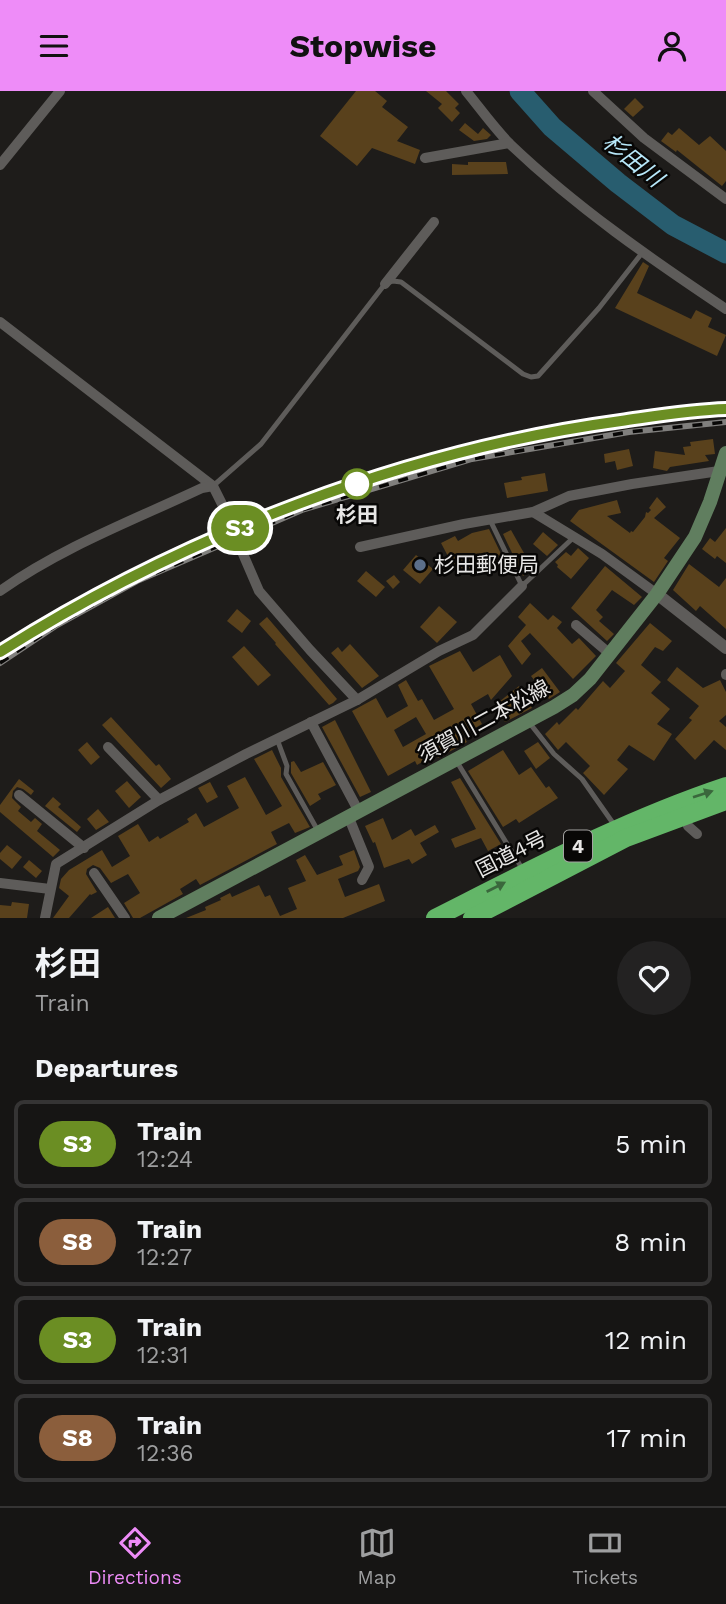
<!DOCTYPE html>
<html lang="en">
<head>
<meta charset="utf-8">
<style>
	body { margin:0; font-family:"Work Sans","Noto Sans JP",sans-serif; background:#232222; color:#f1f3f6; height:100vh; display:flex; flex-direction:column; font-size:26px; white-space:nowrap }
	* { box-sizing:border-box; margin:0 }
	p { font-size:23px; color:#9e9fa0 }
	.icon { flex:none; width:38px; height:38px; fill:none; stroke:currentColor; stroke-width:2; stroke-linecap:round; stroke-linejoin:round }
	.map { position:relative; height:827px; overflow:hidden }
	.panel { display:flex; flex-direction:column; background:#161514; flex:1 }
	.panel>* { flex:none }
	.badge { padding:0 14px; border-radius:23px; font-size:24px; line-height:46px }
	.map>.badge { position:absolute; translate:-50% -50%; box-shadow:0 0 0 4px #fff }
	h2 { padding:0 35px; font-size:26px; line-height:63px }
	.round { display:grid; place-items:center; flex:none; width:74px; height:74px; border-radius:37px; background:#232222 }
	.headline { display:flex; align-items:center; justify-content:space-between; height:119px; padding:0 35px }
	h1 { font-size:33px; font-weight:700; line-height:52px }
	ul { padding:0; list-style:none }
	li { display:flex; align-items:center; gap:21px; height:88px; margin:0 14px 10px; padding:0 21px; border:4px solid #353434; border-radius:10px }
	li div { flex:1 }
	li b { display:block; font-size:26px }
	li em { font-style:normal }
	li .badge { min-width:77px; font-weight:700; text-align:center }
	header { display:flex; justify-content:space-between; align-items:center; height:91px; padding:0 35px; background:#ee8cf8; color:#111; font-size:32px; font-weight:700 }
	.menu { display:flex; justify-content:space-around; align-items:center; height:98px; border-top:2px solid #353434; background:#161514; font-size:19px; color:#9e9fa0 }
	.menu a { display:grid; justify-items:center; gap:4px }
	.menu .current { color:#ee8cf8 }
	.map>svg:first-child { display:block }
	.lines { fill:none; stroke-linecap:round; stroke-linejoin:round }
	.river { stroke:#285d6f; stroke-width:21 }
	.building { fill:#59411c; fill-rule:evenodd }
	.minor-tunnel { stroke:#3c3a38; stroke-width:10; stroke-dasharray:10 5; stroke-linecap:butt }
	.service { stroke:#5e5c5a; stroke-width:5 }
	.minor { stroke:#5e5c5a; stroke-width:10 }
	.tertiary { stroke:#5e5c5a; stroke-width:12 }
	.secondary { stroke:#607e5f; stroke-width:14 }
	.trunk { stroke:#63b668; stroke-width:18 }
	.rail-casing { stroke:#807f7d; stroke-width:6 }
	.rail { stroke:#080706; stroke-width:3.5; stroke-dasharray:10; stroke-linecap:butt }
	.oneway { fill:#3a673c }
	.line-casing { stroke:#fff; stroke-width:16 }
	.line { stroke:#6b8e23; stroke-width:10 }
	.stop-dot { fill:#fff; stroke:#6b8e23; stroke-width:3.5 }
	.service-dot { fill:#5c6f8a; stroke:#080706; stroke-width:2.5 }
	.labels { text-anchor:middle; stroke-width:5; stroke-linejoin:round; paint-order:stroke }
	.shield { fill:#080706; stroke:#a4a3a2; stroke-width:2 }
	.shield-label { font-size:19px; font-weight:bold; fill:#e7e6e5 }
	.stop-label { font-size:21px; font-weight:bold; fill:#e7e6e5; stroke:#080706 }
	.poi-label { font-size:21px; fill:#e7e6e5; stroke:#080706; text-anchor:start }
	.street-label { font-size:21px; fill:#e7e6e5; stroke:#080706 }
	.water-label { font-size:23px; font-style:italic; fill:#b8e8fa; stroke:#080706 }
</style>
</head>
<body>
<header><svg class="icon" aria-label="menu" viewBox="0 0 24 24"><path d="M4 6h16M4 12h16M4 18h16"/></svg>Stopwise<svg class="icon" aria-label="person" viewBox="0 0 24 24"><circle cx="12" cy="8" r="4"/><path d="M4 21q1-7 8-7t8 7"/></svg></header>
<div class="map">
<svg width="726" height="827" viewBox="0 0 726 827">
	<rect width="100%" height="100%" fill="#1e1c1a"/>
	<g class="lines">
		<!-- river -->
		<polyline class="river" points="520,0 552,36 618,92 673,134 726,162"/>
	</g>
	<!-- building -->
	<g class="building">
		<polygon points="356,0 375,0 387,10 382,16 408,36 397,50 420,59 415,73 372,57 357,75 320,45"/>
		<polygon points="426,0 446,0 459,13 455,17 460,22 452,31 438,17 442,13"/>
		<polygon points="635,7 644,16 633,26 624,18"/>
		<polygon points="465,32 478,43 483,37 491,44 487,48 474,50 459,39"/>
		<polygon points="679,37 699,54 710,45 726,60 726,90 722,95 677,59 676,61 661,50 668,41 672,44"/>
		<polygon points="468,71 506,71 508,83 452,84 452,73 468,74"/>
		<polygon points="643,171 649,175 637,202 691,228 696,219 712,227 708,236 726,244 717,265 615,217"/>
		<polygon points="713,348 715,363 705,364 709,370 670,376 667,380 653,377 655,360 685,364 683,356 691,355 690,351"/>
		<polygon points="629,358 633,375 617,379 615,370 605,372 604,363"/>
		<polygon points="545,382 548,400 507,407 504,392 522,389 521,386"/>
		<polygon points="657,406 666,416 654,427 680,447 664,467 668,470 654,491 570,430 579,419 617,409 621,422 607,425 630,442 631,440 633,441 645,426 646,421 648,422 651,419 649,417"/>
		<polygon points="726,437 726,472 717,465 715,468 702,458 710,447 715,451"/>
		<polygon points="489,438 504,469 489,476 483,464 467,484 451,471 441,452 455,445 458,450 472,442"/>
		<polygon points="511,439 533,478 523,485 503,443"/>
		<polygon points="543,441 558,454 547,465 533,453"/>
		<polygon points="578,457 589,467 571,488 557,476 558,474 555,471 566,461 571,465"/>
		<polygon points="416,464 433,478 420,493 403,479"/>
		<polygon points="689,473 719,496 726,487 726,538 700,515 696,520 673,499"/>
		<polygon points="605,475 642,506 634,514 612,499 596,519 603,526 599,530 614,543 607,550 571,517"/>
		<polygon points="366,480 385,496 376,506 357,490"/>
		<polygon points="394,484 400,491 393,498 386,490"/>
		<polygon points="530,512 548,529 553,524 562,531 557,537 572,553 579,547 596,565 573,588 530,542 521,550 531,563 522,574 508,555 526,534 518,526"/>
		<polygon points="439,515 457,531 437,552 420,536"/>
		<polygon points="237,518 251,530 242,542 227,530"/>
		<polygon points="267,526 337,608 333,612 329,614 275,553 276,552 259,533"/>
		<polygon points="650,532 672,550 663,560 655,556 641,574 661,591 651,602 670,618 657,633 672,643 654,670 629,654 617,669 628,678 604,704 583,682 590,675 566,651 558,659 545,643 557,631 559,634 576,617 578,619 603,590 610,597 625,580 616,572"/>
		<polygon points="350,553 379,585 362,597 331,562 338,556 342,561"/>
		<polygon points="244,555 271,584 258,595 232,566"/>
		<path d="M460,560L473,581L500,564L512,585L491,609L488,603L471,613L482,633L463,644L467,651L438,667L436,663L417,674L415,670L388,685L352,620L376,607L387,627L408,615L398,594L406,589L418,610L422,608L434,629L454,618L429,575ZM416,626L426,643L403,656L394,639Z"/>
		<polygon points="677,576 703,597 720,589 726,601 726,624 719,630 726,636 726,659 714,649 695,669 675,648 692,629 689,627 699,615 667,589"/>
		<polygon points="542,577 560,601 549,608 531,585"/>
		<polygon points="519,595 532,617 505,631 495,614"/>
		<polygon points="111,626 156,675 159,673 171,688 161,697 102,634"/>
		<polygon points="335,629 371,701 360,706 322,636"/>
		<polygon points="87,651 100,666 91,674 78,659"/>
		<polygon points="538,651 550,667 536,678 524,660"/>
		<polygon points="272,659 281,677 281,686 310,736 295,742 289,732 271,741 277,753 200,794 196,788 180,798 183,803 140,827 133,827 124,812 140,802 128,783 111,792 100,777 93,774 87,778 86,783 97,801 91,804 90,803 69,827 53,827 69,805 59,797 61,788 69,779 102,759 112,776 130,765 118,745 138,733 149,751 158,745 160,748 189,731 187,728 196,722 204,736 239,717 227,695 245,686 266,724 282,715 254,668"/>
		<polygon points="503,659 519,684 531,676 546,697 549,695 558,707 519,732 516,728 503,736 468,680"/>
		<polygon points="294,670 301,681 323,671 336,694 318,703 321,708 310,715 291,682 291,671"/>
		<polygon points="460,687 501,753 488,760 481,747 455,757 451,748 476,738 451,691"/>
		<polygon points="19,688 34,700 31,704 23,698 17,696 13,700 12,707 21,716 18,720 31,731 35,727 42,733 37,740 60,759 53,766 0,721 0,714"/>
		<polygon points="127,690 141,706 129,717 115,700"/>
		<polygon points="210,691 218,706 207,712 198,697"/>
		<polygon points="53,706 61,713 58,716 81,736 77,741 45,715"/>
		<polygon points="98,718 109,731 96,739 87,728"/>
		<polygon points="383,727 392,749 411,738 415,745 435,734 439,741 420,752 427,764 412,773 409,768 384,777 375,751 373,752 365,735"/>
		<polygon points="7,754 22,766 12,778 0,768 0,762"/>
		<polygon points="354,759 360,776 358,780 338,788 345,806 379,793 385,810 343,827 186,827 206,819 205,816 221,809 220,807 230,802 232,806 259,794 265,806 270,804 280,825 297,818 288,797 306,790 296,769 305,764 317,784 343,774 339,765"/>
		<polygon points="29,769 42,780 36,787 23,776"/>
		<polygon points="12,811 29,813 27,827 0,827 0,814 11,815"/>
		<polygon points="108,816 115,827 91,827"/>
	</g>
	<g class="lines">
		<!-- minor-tunnel -->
		<polyline class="minor-tunnel" points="230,429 240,456"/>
		<!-- service -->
		<g class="service">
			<polyline points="213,395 261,353 385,193 393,190 401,191 523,283 531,286 538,285 599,217 642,162"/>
			<polyline points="490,429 522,495 574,446"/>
			<polyline points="528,630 554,663 582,688 615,735"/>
			<polyline points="277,648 287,675 286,683 318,740"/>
			<polyline points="457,671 523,779"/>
		</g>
		<!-- minor -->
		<g class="minor">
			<path d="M466,0C480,17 494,37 510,53C576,116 651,168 726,218"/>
			<polyline points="593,0 644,47 726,108"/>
			<polyline points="425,67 509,52"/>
			<polyline points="0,74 60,0"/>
			<polyline points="385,193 434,131"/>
			<polyline points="0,231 213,395 230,429"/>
			<polyline points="533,421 602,463 657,503"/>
			<polyline points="240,456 259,500 310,559 357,609"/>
			<polyline points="360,456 464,433 533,421 569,405 632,393 719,380"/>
			<path d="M0,500C62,456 134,429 202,397L213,395"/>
			<polyline points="576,534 610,563"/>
			<polyline points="726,583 726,584"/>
			<polyline points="311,631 359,721"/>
			<polyline points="108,656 159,709"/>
			<polyline points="19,704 84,757"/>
			<polyline points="685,726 688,735 697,743"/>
			<polyline points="349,727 369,776 362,789"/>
			<polyline points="94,782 125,827"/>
			<polyline points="0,792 50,798"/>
			<polyline points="45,827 56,773 159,709 246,663 357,609 439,560 473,544 522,495"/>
		</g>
		<!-- tertiary -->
		<polyline class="tertiary" points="657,503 726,557"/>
		<!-- secondary -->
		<polyline class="secondary" points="159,827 554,616 573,604 590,588 657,503 695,446 710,411 726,362"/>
		<!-- trunk -->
		<g class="trunk">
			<path d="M435,827C530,779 624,729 726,695"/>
			<polyline points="472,827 626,747 726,710"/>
		</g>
		<defs>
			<g id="rail">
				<polyline points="467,359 558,338 695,319 726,318"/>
				<polyline points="0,572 57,534 137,490 302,419 472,368 629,341 726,331"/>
			</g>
		</defs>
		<!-- rail casing -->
		<use href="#rail" class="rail-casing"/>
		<!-- rail -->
		<use href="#rail" class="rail"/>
	</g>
	<!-- one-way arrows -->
	<defs><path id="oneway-solid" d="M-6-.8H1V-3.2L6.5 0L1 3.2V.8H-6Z" transform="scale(1.75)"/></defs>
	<g class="oneway">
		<use href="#oneway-solid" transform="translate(703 703) rotate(-18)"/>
		<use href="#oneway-solid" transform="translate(496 796) rotate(-27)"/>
	</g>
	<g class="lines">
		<defs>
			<path id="line" d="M0,561C183,445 406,359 621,330C656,325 690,319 726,318"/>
		</defs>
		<!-- line casing -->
		<use href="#line" class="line-casing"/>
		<!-- line -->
		<use href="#line" class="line"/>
	</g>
	<!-- markers -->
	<circle class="stop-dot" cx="357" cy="393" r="14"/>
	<circle class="service-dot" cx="420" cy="474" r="7"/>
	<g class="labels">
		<!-- shield labels -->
		<rect class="shield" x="564" y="739.5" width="28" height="31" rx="5"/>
		<g class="shield-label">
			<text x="578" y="762">4</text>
		</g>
		<!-- stop labels -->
		<g class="stop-label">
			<text x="357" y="431">杉田</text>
		</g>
		<!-- poi labels -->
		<g class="poi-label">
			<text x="434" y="481">杉田郵便局</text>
		</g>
		<!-- street labels -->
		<g class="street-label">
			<text transform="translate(484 630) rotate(-29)" y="7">須賀川二本松線</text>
			<text transform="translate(511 763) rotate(-27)" y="7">国道4号</text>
		</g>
		<!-- water labels -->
		<g class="water-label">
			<text transform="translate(633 69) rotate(39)" y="8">杉田川</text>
		</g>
	</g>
</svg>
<b class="badge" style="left:240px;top:437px;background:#6b8e23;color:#fff">S3</b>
</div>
<section class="panel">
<div class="headline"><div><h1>杉田</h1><p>Train</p></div><a class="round"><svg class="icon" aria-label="heart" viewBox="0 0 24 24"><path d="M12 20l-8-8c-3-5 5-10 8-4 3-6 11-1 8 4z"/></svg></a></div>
<h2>Departures</h2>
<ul>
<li><span class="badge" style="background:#6b8e23;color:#fff">S3</span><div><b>Train</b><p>12:24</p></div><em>5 min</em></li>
<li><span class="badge" style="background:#8b5e3c;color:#fff">S8</span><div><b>Train</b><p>12:27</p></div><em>8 min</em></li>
<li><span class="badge" style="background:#6b8e23;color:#fff">S3</span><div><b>Train</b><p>12:31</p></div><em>12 min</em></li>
<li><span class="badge" style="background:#8b5e3c;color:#fff">S8</span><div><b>Train</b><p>12:36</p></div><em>17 min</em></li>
</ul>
</section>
<nav class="menu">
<a class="current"><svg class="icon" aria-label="directions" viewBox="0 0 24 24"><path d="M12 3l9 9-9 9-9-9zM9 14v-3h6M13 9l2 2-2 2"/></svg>Directions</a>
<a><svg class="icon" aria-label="map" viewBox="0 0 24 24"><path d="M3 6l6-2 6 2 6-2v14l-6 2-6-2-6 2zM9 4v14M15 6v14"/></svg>Map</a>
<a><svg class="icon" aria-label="tickets" viewBox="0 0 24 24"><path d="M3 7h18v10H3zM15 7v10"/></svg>Tickets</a>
</nav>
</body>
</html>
